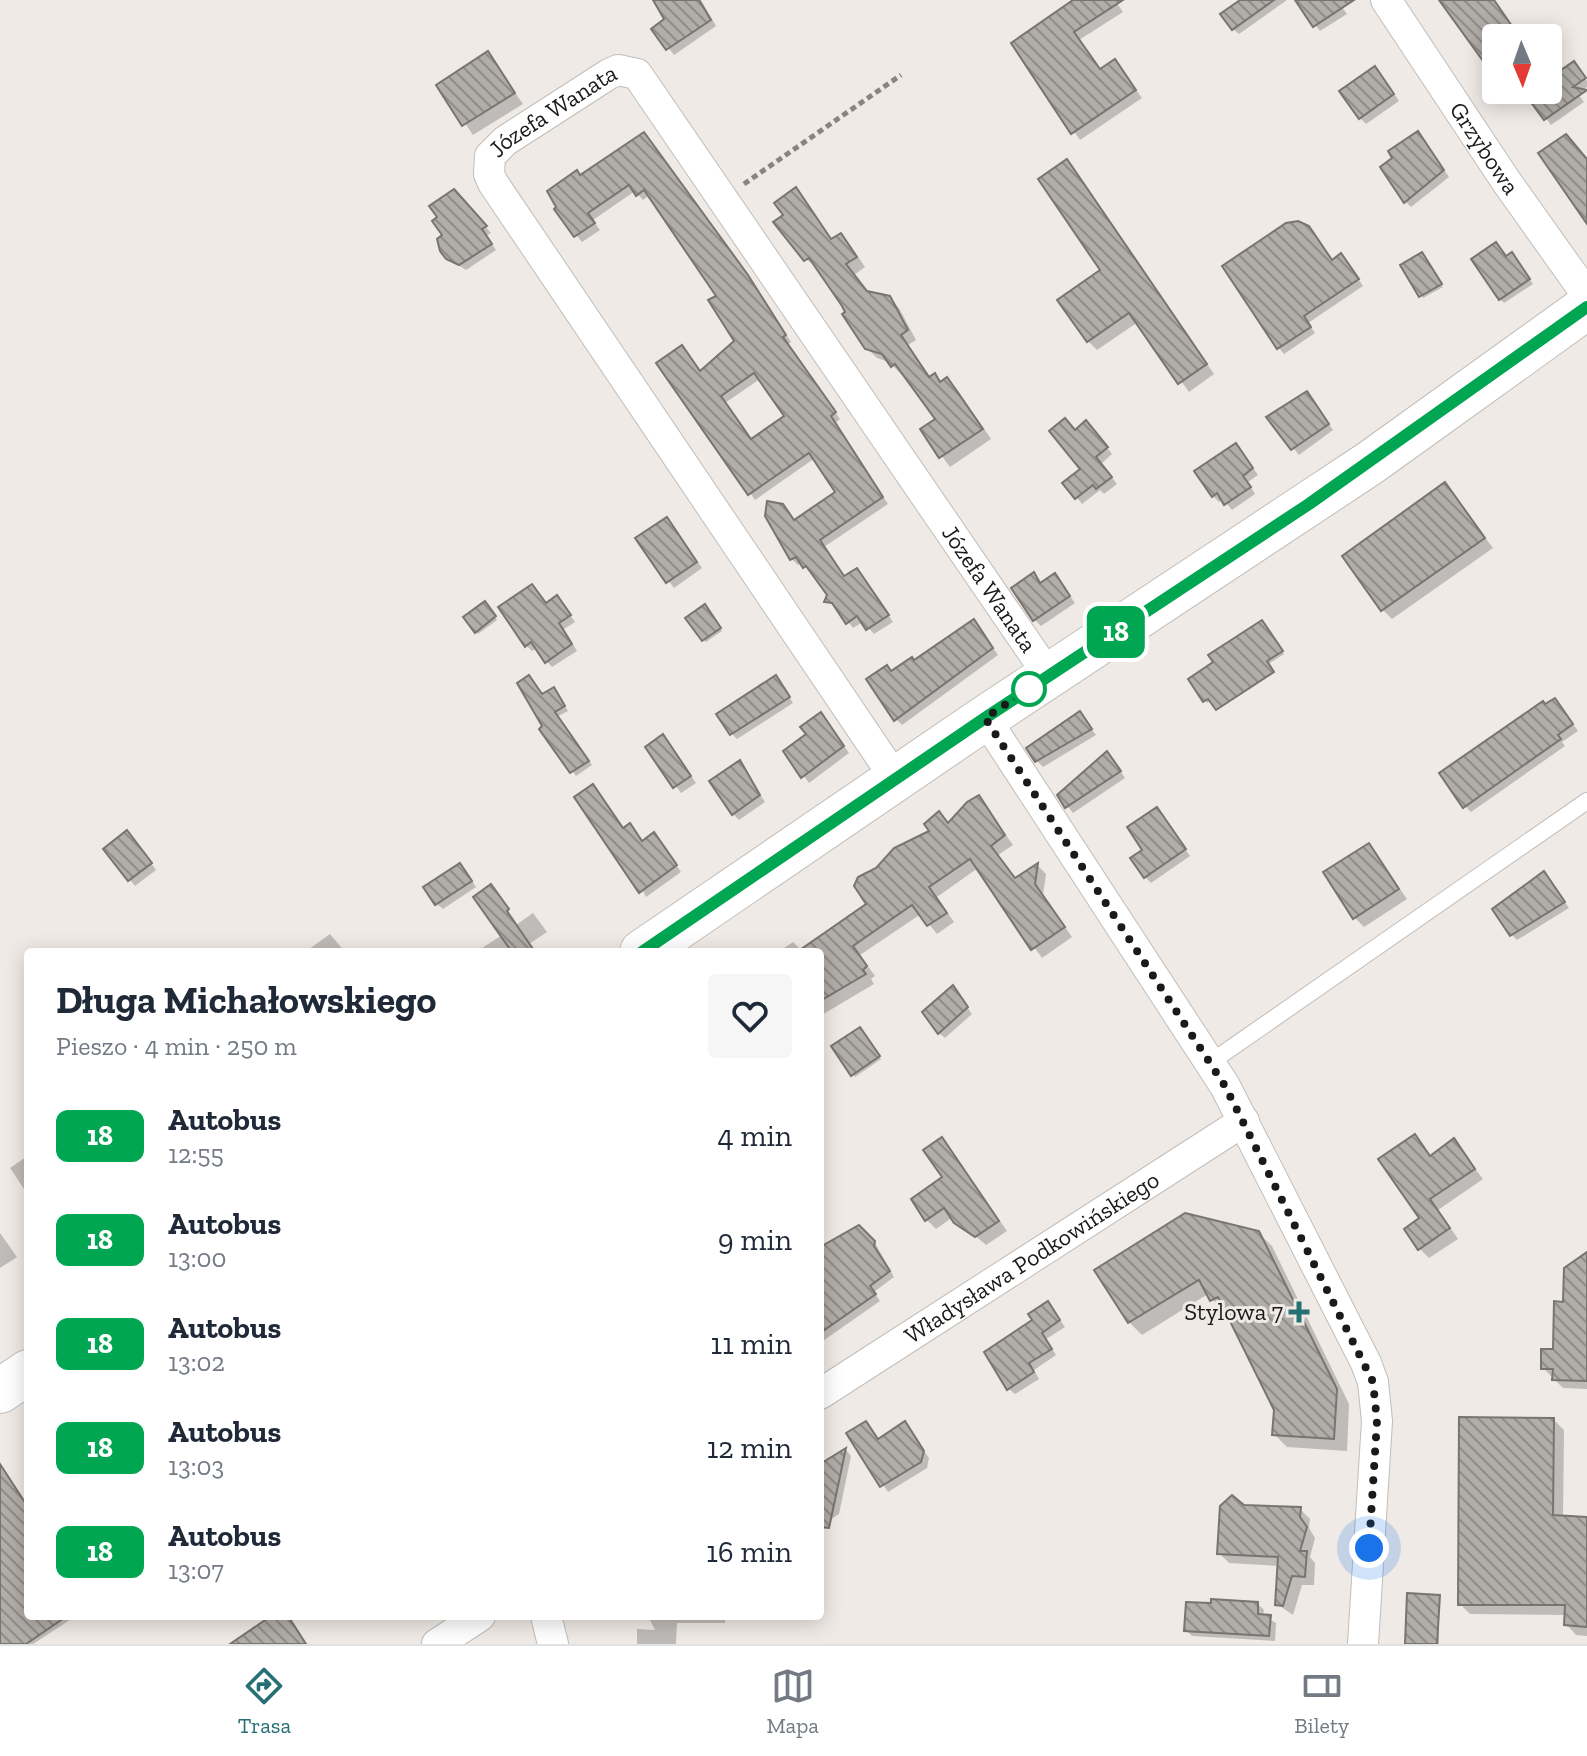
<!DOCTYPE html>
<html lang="pl">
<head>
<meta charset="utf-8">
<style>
	body { margin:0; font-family:"Zilla Slab",serif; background:#f6f6f7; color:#1f2937; height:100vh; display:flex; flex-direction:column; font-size:30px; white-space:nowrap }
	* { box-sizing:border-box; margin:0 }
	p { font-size:26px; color:#747a83 }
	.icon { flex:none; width:44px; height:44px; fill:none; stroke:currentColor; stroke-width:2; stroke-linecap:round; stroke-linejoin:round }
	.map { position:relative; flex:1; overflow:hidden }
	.details { position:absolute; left:24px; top:948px; width:800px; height:672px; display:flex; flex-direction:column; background:#fff; border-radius:8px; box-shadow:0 4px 20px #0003 }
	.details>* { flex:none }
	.badge { padding:0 16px; border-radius:12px; font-size:28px; line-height:52px }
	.needle { width:52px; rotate:178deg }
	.controls { position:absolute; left:1482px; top:24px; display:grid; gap:16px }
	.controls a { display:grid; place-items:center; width:80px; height:80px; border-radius:8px; background:#fff; box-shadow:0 4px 20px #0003; font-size:40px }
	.you { position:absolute; width:40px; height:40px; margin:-20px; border:6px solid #fff; border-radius:50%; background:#1a73e8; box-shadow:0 0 0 12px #1a73e833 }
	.map>.badge { position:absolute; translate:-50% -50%; box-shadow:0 0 0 4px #fff }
	.round { display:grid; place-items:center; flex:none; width:84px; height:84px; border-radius:8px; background:#f6f6f7 }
	.overview { display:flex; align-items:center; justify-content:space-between; height:136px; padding:0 32px }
	h1 { font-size:38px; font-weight:800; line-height:60px }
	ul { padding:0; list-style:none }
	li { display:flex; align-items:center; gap:24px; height:104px; padding:0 32px }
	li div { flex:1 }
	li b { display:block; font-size:30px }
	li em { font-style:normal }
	li .badge { min-width:88px; font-weight:700; text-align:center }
	.menu { display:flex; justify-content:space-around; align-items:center; height:112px; border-top:2px solid #e0e1e3; background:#fff; font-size:22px; color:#747a83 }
	.menu a { display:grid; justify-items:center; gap:4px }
	.menu .current { color:#256f75 }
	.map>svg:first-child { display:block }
	.shadow { fill:#0003; fill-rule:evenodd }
	.building { fill:url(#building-back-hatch); stroke:#787470; stroke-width:2; fill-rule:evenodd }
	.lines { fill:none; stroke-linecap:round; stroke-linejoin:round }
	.lane-casing { stroke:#c1bdb9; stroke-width:18 }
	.street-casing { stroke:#c1bdb9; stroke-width:32 }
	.secondary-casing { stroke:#c1bdb9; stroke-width:46 }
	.path { stroke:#878481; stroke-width:5; stroke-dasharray:6 4; stroke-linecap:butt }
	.lane { stroke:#fff; stroke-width:16 }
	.street { stroke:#fff; stroke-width:30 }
	.secondary { stroke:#fff; stroke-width:44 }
	.line-casing { stroke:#fff; stroke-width:18 }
	.line { stroke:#00a651; stroke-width:12 }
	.walk { stroke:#1b1a18; stroke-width:8; stroke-dasharray:0 14.4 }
	.stop-dot { fill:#fff; stroke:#00a651; stroke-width:4 }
	.poi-dot { fill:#256f75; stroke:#efeae6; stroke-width:3 }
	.labels { text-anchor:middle; stroke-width:6; stroke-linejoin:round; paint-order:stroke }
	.street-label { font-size:24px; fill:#1b1a18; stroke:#efeae6 }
	.poi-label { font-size:24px; fill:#1b1a18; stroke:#efeae6; text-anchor:end }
</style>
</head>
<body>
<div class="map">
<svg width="1587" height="1644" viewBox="0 0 1587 1644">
	<defs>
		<pattern id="building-back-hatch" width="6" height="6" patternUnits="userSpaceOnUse" patternTransform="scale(2)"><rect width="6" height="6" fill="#b1ada9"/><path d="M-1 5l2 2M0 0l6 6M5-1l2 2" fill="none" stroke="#8f8c89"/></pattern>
	</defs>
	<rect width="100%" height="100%" fill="#efeae6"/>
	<!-- shadow -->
	<g class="shadow">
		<polygon points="656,0 701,0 716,26 674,55 654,29 667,20"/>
		<polygon points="1077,0 1119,0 1116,2 1123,12 1079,40 1101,71 1115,62 1142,98 1080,140 1013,44"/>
		<polygon points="1243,0 1287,0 1239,34 1233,29"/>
		<polygon points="1297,0 1337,0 1347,14 1320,31"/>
		<polygon points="1442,0 1494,0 1519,36 1496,38 1496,74"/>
		<polygon points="488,54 523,104 473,135 439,85"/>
		<polygon points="1548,63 1562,72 1579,70 1587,81 1587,87 1578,94 1584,102 1551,125 1525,90 1548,90"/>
		<polygon points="1381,75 1399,101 1366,124 1360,118"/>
		<path d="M644,134L754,284L791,342L788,344L840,419L835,423L888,504L824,547L845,578L862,576L893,622L874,634L863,622L853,628L838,608L826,601L829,595L802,562L798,565L792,559L795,522L838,493L815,458L755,500L659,363L682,348L701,373L737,342L718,296L650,195L643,200L635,191L593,220L600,230L582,242L556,210L580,177ZM760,379L786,417L752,441L725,403Z"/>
		<polygon points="1423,140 1449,177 1411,207 1405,201"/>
		<polygon points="1067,162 1214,374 1189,392 1138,322 1097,350 1088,341 1103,271"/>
		<polygon points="796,190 833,241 841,236 850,245 865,267 854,275 869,293 889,297 899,308 916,340 908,345 931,378 934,376 942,383 947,380 957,389 991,439 950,467 922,429 937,419 904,374 902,375 889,362 877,358 867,348 818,268 806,259 786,216"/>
		<polygon points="460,198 491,233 486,236 496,250 466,270 448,258 445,236"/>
		<polygon points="1308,228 1333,261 1347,262 1363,286 1308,323 1315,333 1284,354 1279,348"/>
		<polygon points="1424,257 1443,287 1423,298 1403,266"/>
		<polygon points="1506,258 1516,259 1533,284 1504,303 1500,299"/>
		<polygon points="1307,393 1333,430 1299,455 1269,418"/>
		<polygon points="1092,429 1112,454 1101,464 1117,484 1104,494 1100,490 1082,504 1065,483 1082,469 1075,432"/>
		<polygon points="1236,445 1258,475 1248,482 1255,494 1232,510 1223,499 1219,502 1213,496"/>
		<polygon points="1445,485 1493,548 1392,619 1382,609"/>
		<polygon points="672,525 702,568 674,588 638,539"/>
		<polygon points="1033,575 1042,584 1060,582 1075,603 1041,626 1035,620"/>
		<polygon points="562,603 575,622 564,629 577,651 552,667 536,649 532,651 527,646 547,605"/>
		<polygon points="487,606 497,620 478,634 476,631"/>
		<polygon points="707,609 722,631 706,642 703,640"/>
		<polygon points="1264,625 1284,654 1207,703 1190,680"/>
		<polygon points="979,628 998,655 902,725 896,719 892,673"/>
		<polygon points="780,683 793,703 737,739 732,734"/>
		<polygon points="558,694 568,711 558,716 592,765 576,776 541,729 543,696"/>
		<polygon points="1560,706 1578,731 1562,742 1565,746 1471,812 1465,806"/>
		<polygon points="1080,714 1096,735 1043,767 1037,761"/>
		<polygon points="827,721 849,753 809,783 786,751"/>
		<polygon points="668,743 696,783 681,793 648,747"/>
		<polygon points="1113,760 1125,778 1073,813 1059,796"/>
		<polygon points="739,763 765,802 739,820 733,814"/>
		<polygon points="593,787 624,830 643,842 660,841 681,872 646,897"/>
		<polygon points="979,797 1013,845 998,855 1016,879 1037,865 1046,874 1043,895 1072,937 1042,958 978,868 937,897 954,922 937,934 921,914 860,955 875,976 871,979 874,984 820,1016 820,952 778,952 793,942 802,951 869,905 878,870 932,832 939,813 950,824"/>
		<polygon points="1157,809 1190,856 1151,883 1145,877 1145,850"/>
		<polygon points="133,838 156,870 135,886 130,880"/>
		<polygon points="1369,845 1407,899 1364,927 1354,917"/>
		<polygon points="466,871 476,887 443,909 437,904"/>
		<polygon points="1550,880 1569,908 1517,940 1511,934"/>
		<polygon points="496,891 516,925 533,913 547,932 529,944 534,952 476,952 502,935"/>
		<polygon points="330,934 345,952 305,952"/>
		<polygon points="958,994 972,1014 945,1038 939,1033"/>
		<polygon points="862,1032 881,1059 855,1077 853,1074"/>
		<polygon points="1415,1137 1432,1157 1454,1141 1483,1179 1438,1210 1458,1239 1429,1258 1420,1249 1422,1219"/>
		<polygon points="942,1139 1007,1231 986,1245 953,1217 936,1229 927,1220 945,1178"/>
		<polygon points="26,1157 28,1159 28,1195 10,1168"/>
		<polygon points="0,1233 17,1257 0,1268"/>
		<polygon points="1258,1233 1272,1246 1349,1404 1347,1451 1287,1447 1274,1434 1276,1409 1227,1311 1224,1313 1208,1294 1142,1335 1129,1322"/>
		<polygon points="874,1241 894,1277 874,1292 880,1301 820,1343 820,1289"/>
		<polygon points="1587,1254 1587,1389 1563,1388 1543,1368 1555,1351 1565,1304"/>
		<polygon points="1048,1304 1065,1327 1046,1339 1056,1355 1034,1370 1039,1379 1015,1394 1009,1389 1035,1321"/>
		<polygon points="1554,1420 1564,1430 1563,1517 1587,1519 1587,1636 1576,1635 1566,1624 1566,1615 1470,1614 1460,1604"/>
		<polygon points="866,1423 879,1440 905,1424 929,1458 927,1468 888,1492 849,1434"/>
		<polygon points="846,1450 851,1456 839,1514 820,1526 820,1467"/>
		<polygon points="0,1466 28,1509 28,1616 76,1616 33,1644 0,1644"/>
		<polygon points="1243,1507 1300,1509 1310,1519 1309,1528 1315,1538 1310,1557 1315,1563 1314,1585 1302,1585 1293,1615 1277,1604 1279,1566 1229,1563 1219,1553"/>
		<polygon points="1439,1597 1439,1644 1407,1644"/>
		<polygon points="1258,1604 1264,1610 1263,1616 1276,1623 1275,1641 1192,1636 1186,1630"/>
		<polygon points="648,1616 725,1616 725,1623 677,1623 676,1644 637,1644 637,1629 655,1630"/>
	</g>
	<!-- building -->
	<g class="building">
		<polygon points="653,0 699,0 711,20 666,50 651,29 664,19"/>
		<polygon points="1073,0 1123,0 1074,32 1100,69 1115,59 1136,90 1071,134 1011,43"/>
		<polygon points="1240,0 1274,0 1232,30 1220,14"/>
		<polygon points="1295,0 1354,0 1313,27"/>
		<polygon points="1439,0 1494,0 1514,29 1502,38 1496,38 1496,79"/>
		<polygon points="488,51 515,93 462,126 436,85"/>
		<polygon points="1548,51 1561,70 1574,61 1586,78 1573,87 1587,90 1544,120 1522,90 1548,90"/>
		<polygon points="1375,66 1394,94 1359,119 1339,91"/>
		<polygon points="1418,131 1444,170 1404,203 1380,167 1392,158 1388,151"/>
		<path d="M644,132L748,275L786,335L783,337L836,412L831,416L883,497L820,540L844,576L857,568L889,615L866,630L857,616L846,624L832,603L824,602L827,595L806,566L803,568L796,557L790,560L765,516L767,501L783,504L794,520L835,492L809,453L748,495L656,363L682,345L700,371L734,341L708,300L716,296L644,190L636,196L629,185L588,213L595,223L574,237L554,209L556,207L547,191L577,170L580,175ZM754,373L784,416L751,439L721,396Z"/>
		<polygon points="1566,134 1587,159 1587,224 1538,153"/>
		<polygon points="1067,159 1207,364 1178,384 1129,313 1087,342 1057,300 1100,270 1038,179"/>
		<polygon points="796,187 831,239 841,233 857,257 846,264 867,291 890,296 908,330 901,335 929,377 935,373 940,382 947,377 983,429 939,458 920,429 935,419 895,364 891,367 882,354 865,349 842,314 845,312 842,306 809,258 804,261 773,222 783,215 774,203"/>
		<polygon points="454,189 487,226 482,229 492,244 459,265 446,259 440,251 437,239 442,235 432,221 437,217 429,206"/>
		<polygon points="1298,221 1309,226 1332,260 1341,253 1359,279 1304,316 1311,327 1277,349 1222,266 1286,223"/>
		<polygon points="1496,242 1506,256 1512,252 1530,279 1499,300 1471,259"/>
		<polygon points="1422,252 1442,284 1419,297 1400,265"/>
		<polygon points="1307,391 1329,424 1291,450 1266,417"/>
		<polygon points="1065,418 1075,430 1086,420 1108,447 1096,457 1112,477 1096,489 1093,485 1075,499 1062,483 1080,469 1049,431"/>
		<polygon points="1236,443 1253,468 1243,476 1251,487 1224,505 1217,493 1212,497 1194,471"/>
		<polygon points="1445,482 1485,538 1381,611 1342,556"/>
		<polygon points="667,517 697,562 666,583 635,538"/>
		<polygon points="1034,572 1040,583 1055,573 1070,596 1033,621 1011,588"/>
		<polygon points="532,584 546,603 557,595 571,615 559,623 572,644 545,663 531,642 525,647 498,607"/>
		<polygon points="485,601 496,616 475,633 463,617"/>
		<polygon points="705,604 721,628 702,641 685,618"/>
		<polygon points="974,619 993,648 894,721 866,679 887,665 891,671 912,657 914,660"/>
		<polygon points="1262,620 1283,651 1267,661 1274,672 1216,710 1208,699 1203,702 1188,679 1213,662 1208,655"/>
		<polygon points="529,675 542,694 554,687 565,706 555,712 589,761 570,773 539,729 542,726 517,683"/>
		<polygon points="776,675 790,697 730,735 716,714"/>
		<polygon points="1555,698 1573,724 1558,735 1561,739 1463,808 1439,773 1543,701 1545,704"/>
		<polygon points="1080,711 1092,729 1035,762 1026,748"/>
		<polygon points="821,712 844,746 801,778 783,751 806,734 800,727"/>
		<polygon points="663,734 691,776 673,788 645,747"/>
		<polygon points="1107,751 1121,771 1065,808 1057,795"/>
		<polygon points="740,760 760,795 732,815 709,781"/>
		<polygon points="593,784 623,828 630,823 642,841 654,832 677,865 639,893 574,797"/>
		<polygon points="979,795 1005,835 991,846 1015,878 1038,863 1035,884 1065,927 1031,950 970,859 929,887 947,913 927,926 912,905 853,946 867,966 863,970 866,974 820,1001 820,952 797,952 866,904 854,886 858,877 876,868 894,848 929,831 924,824 939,811 948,823 967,802"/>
		<polygon points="1157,807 1186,849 1144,878 1130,858 1142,850 1127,827"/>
		<polygon points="127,830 152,863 128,881 103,849"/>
		<polygon points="1369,843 1399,889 1353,919 1323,872"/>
		<polygon points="460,863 472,881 435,905 423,887"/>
		<polygon points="1544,871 1565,902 1510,936 1492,909"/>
		<polygon points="491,884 509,909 507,911 535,952 512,952 473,897"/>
		<polygon points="953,985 968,1007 938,1034 922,1012"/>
		<polygon points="860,1027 880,1056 851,1076 831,1046"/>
		<polygon points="1415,1134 1430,1156 1454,1138 1475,1169 1430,1199 1450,1228 1418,1250 1404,1229 1419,1218 1378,1159"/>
		<polygon points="942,1137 999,1221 975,1237 954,1223 944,1208 925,1221 911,1199 942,1177 923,1150"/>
		<polygon points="1185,1213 1259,1231 1337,1389 1334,1439 1272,1435 1274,1410 1218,1297 1210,1301 1199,1280 1128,1323 1094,1270"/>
		<polygon points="859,1225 875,1241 874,1246 890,1271 870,1286 876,1294 820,1333 820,1247"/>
		<polygon points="1587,1252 1587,1381 1552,1380 1553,1369 1541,1369 1541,1349 1553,1349 1554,1301 1563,1302 1564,1268"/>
		<polygon points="1048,1301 1060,1320 1042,1333 1052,1349 1029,1363 1034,1372 1007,1390 984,1352 1032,1320 1028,1314"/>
		<polygon points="1459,1417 1554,1418 1553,1515 1587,1517 1587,1627 1564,1625 1565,1605 1458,1605"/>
		<polygon points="866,1421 878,1439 905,1421 924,1451 921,1462 880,1487 846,1433"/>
		<polygon points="846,1448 829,1528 820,1527 820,1464"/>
		<polygon points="0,1464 28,1507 28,1616 67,1616 26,1644 0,1644"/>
		<polygon points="1232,1495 1244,1505 1301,1507 1300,1517 1307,1527 1300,1551 1307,1551 1305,1577 1292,1576 1283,1606 1275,1605 1278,1557 1217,1554 1220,1506"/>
		<polygon points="1407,1593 1440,1595 1437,1644 1405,1644"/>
		<polygon points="1211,1599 1258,1602 1258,1614 1271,1615 1269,1636 1184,1631 1186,1602 1211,1603"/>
		<polygon points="271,1616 288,1616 306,1644 230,1644"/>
	</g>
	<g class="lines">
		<defs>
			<polyline id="lane" points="1211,1062 1587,801"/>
			<g id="street">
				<path id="s1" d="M1386,0L1506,181L1587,295"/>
				<polyline points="985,718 1225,1086 1366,1363 1373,1382 1377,1421 1363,1644"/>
				<path id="s2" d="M895,778L493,183L489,174L490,156L505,141L609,74L618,70L637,74L1049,676"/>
				<path id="s3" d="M820,1394L1244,1121"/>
				<polyline points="546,1616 553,1644"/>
				<polyline points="437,1644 480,1616"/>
			</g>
			<g id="secondary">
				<polyline points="642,952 985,718 1370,463 1587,307"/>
				<polyline points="0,1391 28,1372"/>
			</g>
		</defs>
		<!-- lane casing -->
		<use href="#lane" class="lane-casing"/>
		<!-- street casing -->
		<use href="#street" class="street-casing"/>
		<!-- secondary casing -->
		<use href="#secondary" class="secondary-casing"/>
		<!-- path -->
		<polyline class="path" points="744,184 901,75"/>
		<!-- lane -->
		<use href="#lane" class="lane"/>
		<!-- street -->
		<use href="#street" class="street"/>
		<!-- secondary -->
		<use href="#secondary" class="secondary"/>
	</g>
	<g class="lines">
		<defs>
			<polyline id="line" points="642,952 985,718 1309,504 1587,307"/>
		</defs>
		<!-- line casing -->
		<use href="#line" class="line-casing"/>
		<!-- line -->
		<use href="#line" class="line"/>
		<!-- walk -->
		<polyline class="walk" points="1029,689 985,718 1225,1086 1373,1382 1377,1421 1369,1548"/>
	</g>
	<!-- markers -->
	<circle class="stop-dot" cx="1029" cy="689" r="16"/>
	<path class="poi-dot" d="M1295 1300h8v8h8v8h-8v8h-8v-8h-8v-8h8z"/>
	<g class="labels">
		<!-- street labels -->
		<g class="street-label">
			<text dy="8" stroke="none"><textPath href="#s2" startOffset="824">Józefa Wanata</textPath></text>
			<text dy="8" stroke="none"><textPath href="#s1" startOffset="178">Grzybowa</textPath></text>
			<text dy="8" stroke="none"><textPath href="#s2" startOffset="1544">Józefa Wanata</textPath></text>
			<text dy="8" stroke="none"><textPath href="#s3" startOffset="252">Władysława Podkowińskiego</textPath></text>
		</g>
		<!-- poi labels -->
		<g class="poi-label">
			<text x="1283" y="1320">Stylowa 7</text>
		</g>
	</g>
</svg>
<div class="controls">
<a><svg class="needle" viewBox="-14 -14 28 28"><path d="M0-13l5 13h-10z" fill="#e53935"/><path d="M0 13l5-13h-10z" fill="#747a83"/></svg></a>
</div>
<div class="you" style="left:1369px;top:1548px"></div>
<b class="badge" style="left:1116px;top:632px;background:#00a651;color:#fff">18</b>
<section class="details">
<div class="overview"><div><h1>Długa Michałowskiego</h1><p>Pieszo · 4 min · 250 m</p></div><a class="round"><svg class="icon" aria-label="heart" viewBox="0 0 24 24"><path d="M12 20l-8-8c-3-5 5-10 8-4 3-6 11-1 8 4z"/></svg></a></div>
<ul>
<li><span class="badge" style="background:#00a651;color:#fff">18</span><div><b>Autobus</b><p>12:55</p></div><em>4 min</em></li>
<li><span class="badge" style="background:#00a651;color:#fff">18</span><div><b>Autobus</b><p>13:00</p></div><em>9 min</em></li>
<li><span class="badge" style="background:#00a651;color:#fff">18</span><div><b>Autobus</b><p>13:02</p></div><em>11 min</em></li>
<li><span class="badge" style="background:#00a651;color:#fff">18</span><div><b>Autobus</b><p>13:03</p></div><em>12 min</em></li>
<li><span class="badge" style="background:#00a651;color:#fff">18</span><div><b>Autobus</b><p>13:07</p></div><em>16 min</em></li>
</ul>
</section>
</div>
<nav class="menu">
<a class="current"><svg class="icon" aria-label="directions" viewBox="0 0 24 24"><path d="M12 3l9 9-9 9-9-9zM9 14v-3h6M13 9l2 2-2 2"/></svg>Trasa</a>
<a><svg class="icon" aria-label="map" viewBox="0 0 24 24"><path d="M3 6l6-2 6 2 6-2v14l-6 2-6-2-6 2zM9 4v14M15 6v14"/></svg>Mapa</a>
<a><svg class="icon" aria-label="tickets" viewBox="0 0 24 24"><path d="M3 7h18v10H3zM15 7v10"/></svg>Bilety</a>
</nav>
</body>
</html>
